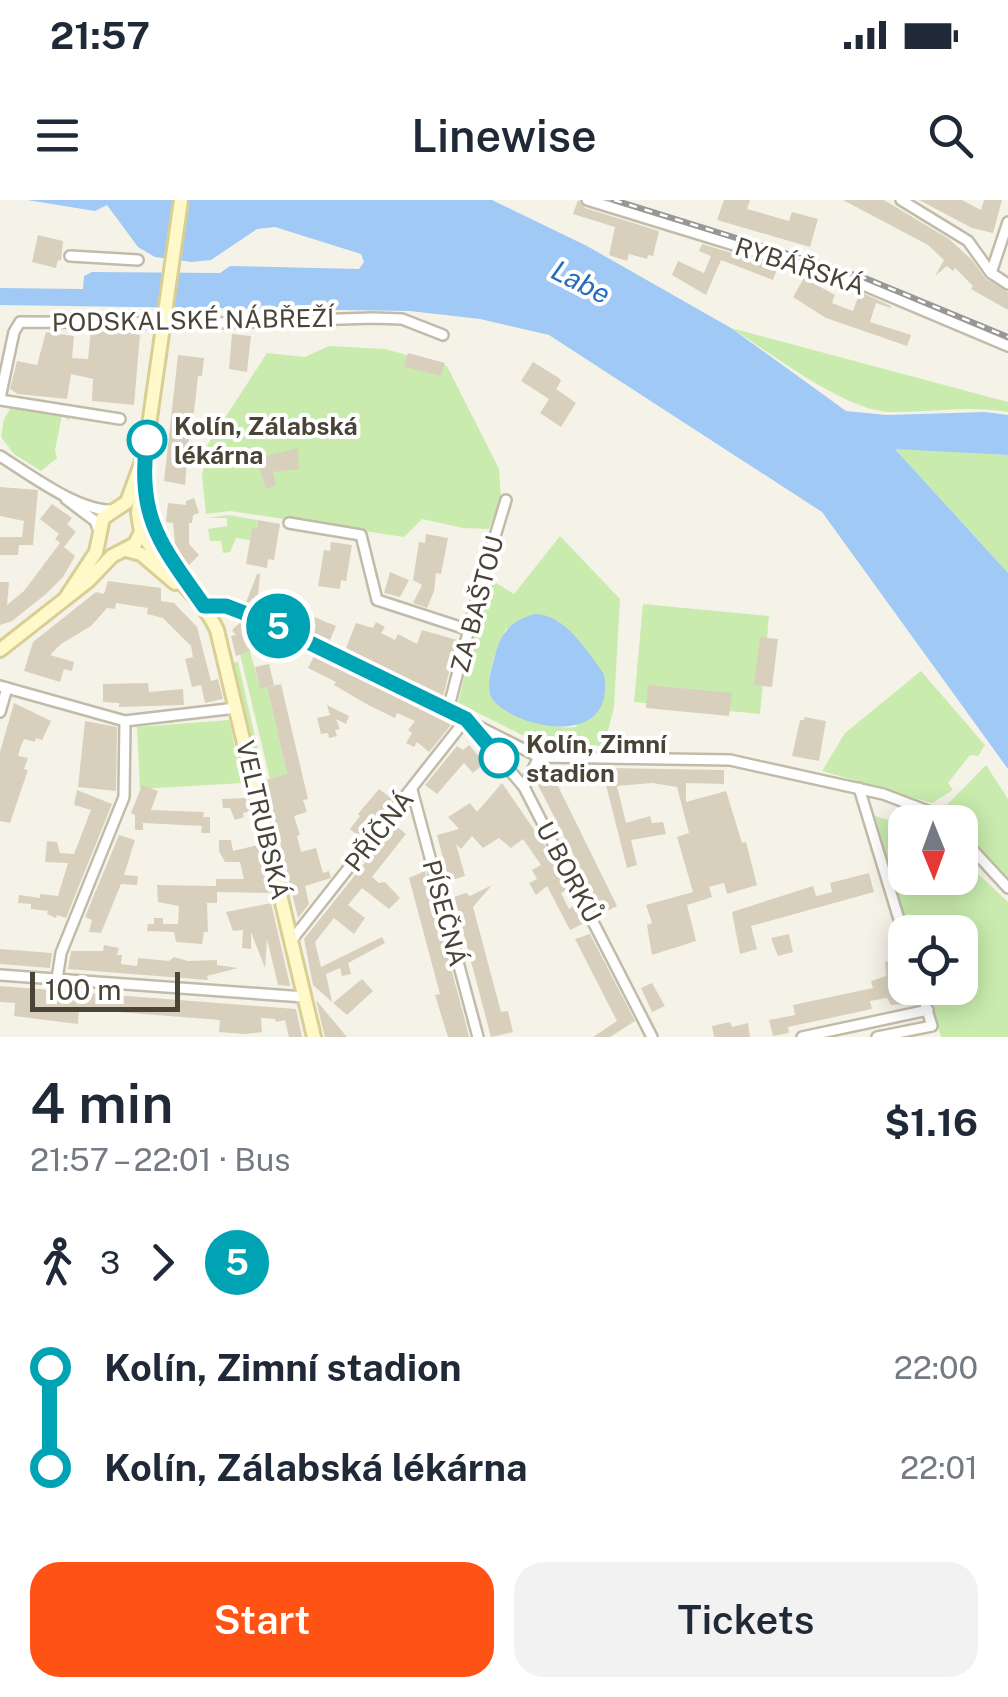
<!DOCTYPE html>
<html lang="en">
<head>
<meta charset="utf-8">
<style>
	body { margin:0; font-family:"Public Sans",sans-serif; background:#f2f2f3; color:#1f2937; height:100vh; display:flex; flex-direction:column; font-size:38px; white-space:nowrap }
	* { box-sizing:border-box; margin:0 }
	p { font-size:32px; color:#747a83 }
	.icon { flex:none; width:55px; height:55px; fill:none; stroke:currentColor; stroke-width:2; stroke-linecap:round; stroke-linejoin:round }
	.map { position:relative; height:837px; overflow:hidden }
	.side { display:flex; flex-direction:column; background:#fff; flex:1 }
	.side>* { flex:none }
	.badge { padding:0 20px; border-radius:32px; font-size:35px; line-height:65px }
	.needle { width:65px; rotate:179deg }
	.tools { position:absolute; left:888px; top:605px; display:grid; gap:20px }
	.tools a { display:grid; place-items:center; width:90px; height:90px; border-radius:20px; background:#fff; box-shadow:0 5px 25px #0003; font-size:50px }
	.scale { position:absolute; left:30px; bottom:25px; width:150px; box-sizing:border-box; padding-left:10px; border:5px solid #494436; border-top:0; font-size:28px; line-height:35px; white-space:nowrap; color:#494436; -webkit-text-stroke:8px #fff; paint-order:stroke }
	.map>.badge { position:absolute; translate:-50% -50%; box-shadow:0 0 0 5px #fff }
	.legs { display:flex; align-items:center; gap:15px; height:110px; padding:0 30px; font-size:32px }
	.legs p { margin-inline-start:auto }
	.summary { display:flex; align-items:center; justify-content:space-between; height:170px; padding:0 30px }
	h1 { font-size:55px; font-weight:600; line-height:75px }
	.primary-button { display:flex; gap:20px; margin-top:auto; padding:20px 30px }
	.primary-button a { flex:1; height:115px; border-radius:30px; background:#ff5315; color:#fff; font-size:40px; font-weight:600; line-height:115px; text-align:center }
	.primary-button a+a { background:#f2f2f3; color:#1f2937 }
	ul { padding:0 30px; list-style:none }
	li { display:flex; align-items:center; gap:35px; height:100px; font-size:38px }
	li i { display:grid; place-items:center; width:15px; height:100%; margin:0 12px; background:currentColor }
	li i::after { content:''; width:25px; height:25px; margin:-12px; border:8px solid; border-radius:50%; background:#fff }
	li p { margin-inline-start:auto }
	li:first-child i { background:linear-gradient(#0000 50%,currentColor 0) }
	li:last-child i { background:linear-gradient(currentColor 50%,#0000 0) }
	.status { display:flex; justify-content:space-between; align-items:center; height:70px; padding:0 50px; background:#fff; direction:ltr }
	.status svg { height:28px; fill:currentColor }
	header { display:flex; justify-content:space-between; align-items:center; height:130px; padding:0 30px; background:#fff; font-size:45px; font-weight:600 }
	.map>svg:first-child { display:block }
	.green { fill:#c9ecae; fill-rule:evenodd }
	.water { fill:#a0c9f6 }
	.building { fill:#d8d0bc }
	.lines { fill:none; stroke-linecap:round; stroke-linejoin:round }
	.street-casing { stroke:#c1bca9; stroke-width:14 }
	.secondary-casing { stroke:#d9ce94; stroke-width:18 }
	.street { stroke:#fff; stroke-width:9 }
	.secondary { stroke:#fff8c8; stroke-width:12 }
	.rail-casing { stroke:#979797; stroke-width:6 }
	.rail { stroke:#fff; stroke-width:2.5; stroke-dasharray:8; stroke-linecap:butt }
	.secondary-bridge-casing { stroke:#d9ce94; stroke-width:18; stroke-linecap:butt }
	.secondary-bridge { stroke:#fff8c8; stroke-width:12 }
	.line-1-casing { stroke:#fff; stroke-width:22 }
	.line-1 { stroke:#00a3b4; stroke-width:15 }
	.stop-1-dot { fill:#fff; stroke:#00a3b4; stroke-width:5 }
	.labels { text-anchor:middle; stroke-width:8; stroke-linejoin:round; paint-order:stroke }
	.street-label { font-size:25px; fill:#494436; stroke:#fff }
	.stop-label { font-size:25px; font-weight:bold; fill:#494436; stroke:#fff; text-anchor:start }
	.water-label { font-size:28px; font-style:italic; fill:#266dbe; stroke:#fff }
</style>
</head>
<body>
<div class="status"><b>21:57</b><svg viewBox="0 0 49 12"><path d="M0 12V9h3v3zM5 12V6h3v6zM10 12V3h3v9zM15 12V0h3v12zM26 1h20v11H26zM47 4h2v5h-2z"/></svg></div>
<header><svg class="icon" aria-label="menu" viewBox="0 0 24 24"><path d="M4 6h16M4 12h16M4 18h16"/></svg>Linewise<svg class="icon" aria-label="search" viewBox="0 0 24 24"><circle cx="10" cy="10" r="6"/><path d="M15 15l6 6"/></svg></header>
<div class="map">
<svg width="1008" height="837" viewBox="0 0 1008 837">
	<rect width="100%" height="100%" fill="#f5f3e8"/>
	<!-- green -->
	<g class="green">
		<path d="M731,128L1008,202V212C963,205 933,213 890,212C845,211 771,153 731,128Z"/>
		<polygon points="329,146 385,149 447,166 499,269 501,298 489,329 463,328 422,319 404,337 230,311 206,314 202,276 208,244 267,153 305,157"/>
		<polygon points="12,206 66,213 70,221 62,216 55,250 57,258 41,271 14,254 1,237 4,219"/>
		<polygon points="894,248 1008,255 1008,373"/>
		<polygon points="228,315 258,320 257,329 252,329 250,340 236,338 230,352 223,353 221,341 210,341 208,329 227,326 227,318 207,318"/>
		<path d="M560,336L620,399L614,507L604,546L536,542L458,503L488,378L514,394ZM561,424L604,474L576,527C560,529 543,524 528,520C475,505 487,470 506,429Z"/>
		<polygon points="643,404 769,416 760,514 634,502"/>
		<polygon points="250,451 260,488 267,487 287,574 270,579 240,454"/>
		<polygon points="238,462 263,571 257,572 232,463"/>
		<polygon points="921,471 985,545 978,556 970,555 948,583 953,590 932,603 822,571 845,533"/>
		<polygon points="229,520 243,583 140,589 137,527"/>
		<polygon points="986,565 1008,599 1008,680 960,630 960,622 952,622 941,611"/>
		<polygon points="875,616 905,625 905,678 960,678 960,657 1008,702 1008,837 941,837 928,788 960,788 960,732 909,732"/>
	</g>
	<!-- water -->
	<g class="water">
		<polygon points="27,0 492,0 587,46 731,128 846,211 887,215 985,212 1008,215 1008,255 895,249 1008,373 1008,569 822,312 549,135 480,119 410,111 0,105 0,88 83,89 84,76 92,72 220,73 230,66 359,69 364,62 361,54 275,27 257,29 211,60 192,62 155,57 138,47 107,5 95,11"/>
		<path d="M535,414C565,414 588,452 604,474C618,558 498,523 490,494C487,482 492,467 495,456C501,432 512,420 535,414Z"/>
	</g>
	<!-- building -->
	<g class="building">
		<polygon points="578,0 585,8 659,31 653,56 648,55 647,59 629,54 627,61 609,55 615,27 573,14"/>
		<polygon points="724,0 750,0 747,9 789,21 792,12 818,19 810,47 717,20"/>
		<polygon points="843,0 884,0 949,39 972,60 986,79 1008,92 1008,110 971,89 973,86 955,68 953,71 947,66 935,76 944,60 928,45"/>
		<polygon points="919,0 962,0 981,10 984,0 1002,0 993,33 972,28"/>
		<polygon points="38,35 63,41 61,61 58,60 56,68 32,62"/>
		<polygon points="702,44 778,67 773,80 721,60 706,95 672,75 678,61 704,73 711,56 699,51"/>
		<polygon points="804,78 835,95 832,103 853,111 860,92 891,106 891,108 876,103 870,122 911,135 907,146 826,118 793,97"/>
		<polygon points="91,130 119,131 140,135 134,205 92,201 93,179 71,174 67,199 18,194 10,189 17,161 37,165 46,132 74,136 72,158 88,159"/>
		<polygon points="232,134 251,136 247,172 229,169"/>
		<polygon points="408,153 445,163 441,176 404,167"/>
		<polygon points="178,155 204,158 202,176 198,176 194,212 195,238 189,237 185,285 164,281"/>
		<polygon points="533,162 559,178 561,181 556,189 576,203 561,227 540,213 549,199 521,181"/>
		<polygon points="298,248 299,269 273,272 276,286 266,289 256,258"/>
		<polygon points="0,287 38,290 33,345 19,345 18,355 0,355 0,337 22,337 24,321 0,316"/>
		<polygon points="194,298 199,313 193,315 192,323 189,323 189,344 199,355 188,366 175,344 173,323 166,322 168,303 186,305 186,301"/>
		<polygon points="52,304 72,318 67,324 76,332 64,347 75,356 63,377 46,394 12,421 0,425 0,382 9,382 7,405 24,391 60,343 55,339 59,334 40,319"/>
		<polygon points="258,320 280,324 274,360 268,359 267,368 246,364 252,328 257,329"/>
		<polygon points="426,334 448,338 441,374 436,373 434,391 427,408 413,403 422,385 413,380 419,342 425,343"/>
		<polygon points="331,342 352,345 346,381 341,380 340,389 318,386 324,350 330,351"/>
		<polygon points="390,372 409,380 400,397 384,393"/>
		<polygon points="257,374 260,374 258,394 336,426 330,440 245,405"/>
		<polygon points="108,381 161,388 161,401 174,403 197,427 211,481 218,479 223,499 205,503 201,485 192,487 185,459 193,457 191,446 163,418 147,414 148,408 116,403 115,409 107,408 91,426 61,444 50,455 74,462 72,471 64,469 60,482 24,471 33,442 96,392 104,394"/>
		<polygon points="242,421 282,439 275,441 278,451 268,453 266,445 236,456 231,436 236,435 232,430"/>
		<polygon points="376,422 385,427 381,433 395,440 398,434 417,444 422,430 457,440 443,497 346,448 356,423 373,428"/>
		<polygon points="760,437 778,439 772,487 754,485"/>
		<polygon points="314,456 383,490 451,525 429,552 417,542 414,547 406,543 412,533 408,530 415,521 397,513 395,518 370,506 334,485 336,482 308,468"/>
		<polygon points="269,464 274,485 260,489 255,467"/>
		<polygon points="148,483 149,492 183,489 184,505 119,507 119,503 103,502 103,484"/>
		<polygon points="281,484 308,599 303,600 307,612 294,616 300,635 297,636 301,652 316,648 323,673 329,671 331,678 305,686 309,704 298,718 265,580 287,574 267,487"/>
		<polygon points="648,485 732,493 729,516 646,508"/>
		<polygon points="14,503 51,521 42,540 36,538 35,542 24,539 21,546 18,556 28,558 24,569 28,570 10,623 0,621 0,552"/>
		<polygon points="327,505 349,516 346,524 336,519 340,529 335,530 337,536 329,538 328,533 321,534 317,518 330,515"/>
		<polygon points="804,517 826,521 819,561 792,556 800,520 804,520"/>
		<polygon points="85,521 117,527 116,591 78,587"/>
		<polygon points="469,545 485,563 473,573 464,563 437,594 425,585 457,546 463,550"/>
		<polygon points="549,567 724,570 724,584 686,583 686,602 726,591 742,643 746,642 757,685 727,694 724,683 709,687 712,697 687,705 696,741 652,755 647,725 652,723 646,705 693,692 677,637 689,633 677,587 652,583 617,586 626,623 650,616 652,623 663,622 666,634 631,640 637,665 627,668 606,585 557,584 617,706 603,713 538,585"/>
		<polygon points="502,583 546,647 567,690 561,693 569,709 575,705 584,723 570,730 547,686 536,695 529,683 537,679 532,670 541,665 523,639 511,648 499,638 483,648 472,636 461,649 456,644 465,676 449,681 437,635 459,629 448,617 470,603 477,612"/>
		<polygon points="142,585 158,591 151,610 204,612 203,617 210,617 210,633 201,633 202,626 143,623 143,630 135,630 135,615 131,613"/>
		<polygon points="379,589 392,599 361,638 350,629 360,616 358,614"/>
		<polygon points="77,590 112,604 66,718 57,715 56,718 47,714 48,711 31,709 31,704 18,703 19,695 40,698 40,694 58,696 68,663 45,662 47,641 57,642 60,653 74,654 91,610 74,605"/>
		<polygon points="246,598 250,611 243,613 244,617 235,620 230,608 223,608 222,599"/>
		<polygon points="395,625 406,634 372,677 379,683 385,682 400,698 389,709 362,688 348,705 365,718 354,734 334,718 315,742 321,767 382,737 385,743 348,763 351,774 342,776 340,768 326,774 332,802 313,785 304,739"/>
		<polygon points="119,635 135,640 124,675 138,676 137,685 121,684 101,733 89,732 92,720 85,717"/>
		<polygon points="219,640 231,640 233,651 258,645 269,693 217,692 217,703 207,703 208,732 204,732 202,744 176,742 174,732 147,731 148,724 154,724 154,718 163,718 163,724 178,724 179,706 158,702 157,685 216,686 216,679 244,679 240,662 225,662 219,651"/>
		<polygon points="425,671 466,824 469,837 448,837 435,795 440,794 409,678"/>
		<polygon points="869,673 874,692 751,726 757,749 740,754 732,712 813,686 816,696 832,692 830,683"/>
		<polygon points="492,685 473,707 501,812 508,811 513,832 491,837 454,697 466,693 470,696"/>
		<polygon points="271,703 290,785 289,786 278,785 267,739 265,768 251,732 251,749 242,748 243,730 233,731 226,712"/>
		<polygon points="590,734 635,821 610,837 593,837 617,821 575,739"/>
		<polygon points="789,734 793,752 778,756 771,738"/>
		<polygon points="104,745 119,748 117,755 122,755 121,764 137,766 138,758 169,761 174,757 188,761 217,760 217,765 238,768 207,776 208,780 68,769 71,751 103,751"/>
		<polygon points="0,749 52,753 50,768 0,764"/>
		<polygon points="897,759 900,771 896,772 899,788 904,787 907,802 905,804 891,805 887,798 870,801 872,809 788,827 789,833 773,836 769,820 795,815 793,805 873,788 871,781 886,776 885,762"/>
		<polygon points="362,779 373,791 347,815 333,803"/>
		<polygon points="652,783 665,806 652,812 641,788"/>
		<polygon points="0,786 296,809 302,837 289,837 285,820 276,822 275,819 261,818 262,832 245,834 219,832 220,820 79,809 78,824 14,816 15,803 0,802"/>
		<polygon points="316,800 347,837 325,837"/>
		<polygon points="730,822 732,827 748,823 750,837 714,837 712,826"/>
	</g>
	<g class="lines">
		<defs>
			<g id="street">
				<polyline points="587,0 861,84 1008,146"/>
				<polyline points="901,0 968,41 991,73 1008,84"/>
				<polyline points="70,56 138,60"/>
				<polyline points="991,73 1008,22"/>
				<polyline points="0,198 14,132 20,122 217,123 373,118 402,119 443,135"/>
				<polyline points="0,200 120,219"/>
				<path d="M0,256C29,274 79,312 113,310"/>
				<polyline points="66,299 95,321 100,333"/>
				<polyline points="289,323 361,335 377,400 469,430"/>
				<polyline points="204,407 226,406 317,444 539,557 730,560 883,594 936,614 945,622"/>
				<polyline points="0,486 7,488 0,512"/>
				<polyline points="7,488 125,521 236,508"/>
				<polyline points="448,510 482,379 506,300"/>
				<polyline points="471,525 524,587 652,837"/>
				<polyline points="524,587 539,557"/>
				<polyline points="859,588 905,739"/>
				<polyline points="412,590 478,837"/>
				<polyline points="960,636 1008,688"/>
				<polyline points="291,741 466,519"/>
				<polyline points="0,775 304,797"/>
				<polyline points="57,779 61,753 124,597 125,521"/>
				<polyline points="802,837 928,810"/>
				<polyline points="877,837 932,826 920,788"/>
			</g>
			<g id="secondary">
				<path d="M141,328C152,361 200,392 217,430L314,837"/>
				<polyline points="126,350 141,354 175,383"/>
				<polyline points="67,396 96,352 103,318 127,302 145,253 161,141"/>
				<polyline points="0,450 88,381 112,356 135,344 141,332 138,313 142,280"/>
			</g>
		</defs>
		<!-- street casing -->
		<use href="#street" class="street-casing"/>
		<!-- secondary casing -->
		<use href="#secondary" class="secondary-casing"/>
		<!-- street -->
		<use href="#street" class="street"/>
		<!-- secondary -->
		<use href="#secondary" class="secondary"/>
		<defs>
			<polyline id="rail" points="614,0 865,78 1008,137"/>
		</defs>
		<!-- rail casing -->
		<use href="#rail" class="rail-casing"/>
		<!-- rail -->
		<use href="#rail" class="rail"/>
		<defs>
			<polyline id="secondary-bridge" points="161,141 181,0"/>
		</defs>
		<!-- secondary-bridge casing -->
		<use href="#secondary-bridge" class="secondary-bridge-casing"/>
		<!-- secondary-bridge -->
		<use href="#secondary-bridge" class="secondary-bridge"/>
	</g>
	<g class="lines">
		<defs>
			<path id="line-1" d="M147,240C136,318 162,346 204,406H226L265,421L466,519L499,558"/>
		</defs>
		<!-- line-1 casing -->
		<use href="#line-1" class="line-1-casing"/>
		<!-- line-1 -->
		<use href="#line-1" class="line-1"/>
	</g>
	<!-- markers -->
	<g class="stop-1-dot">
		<circle cx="147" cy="240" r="18"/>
		<circle cx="499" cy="558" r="18"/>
	</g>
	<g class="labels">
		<!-- street labels -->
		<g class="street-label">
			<text transform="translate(800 66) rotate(18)" y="9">RYBÁŘSKÁ</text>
			<text transform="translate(193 120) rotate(-1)" y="9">PODSKALSKÉ NÁBŘEŽÍ</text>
			<text transform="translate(477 404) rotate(-75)" y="9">ZA BAŠTOU</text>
			<text transform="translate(263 620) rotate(77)" y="9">VELTRUBSKÁ</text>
			<text transform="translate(379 631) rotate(-52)" y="9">PŘÍČNÁ</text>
			<text transform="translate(569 672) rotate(62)" y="9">U BORKŮ</text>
			<text transform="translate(445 713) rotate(75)" y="9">PÍSEČNÁ</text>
		</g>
		<!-- stop labels -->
		<g class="stop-label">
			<text x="174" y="235">Kolín, Zálabská<tspan x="174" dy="29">lékárna</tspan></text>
			<text x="526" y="553">Kolín, Zimní<tspan x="526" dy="29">stadion</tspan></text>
		</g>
		<!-- water labels -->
		<g class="water-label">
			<text transform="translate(581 82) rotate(27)" y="10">Labe</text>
		</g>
	</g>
</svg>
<div class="tools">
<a><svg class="needle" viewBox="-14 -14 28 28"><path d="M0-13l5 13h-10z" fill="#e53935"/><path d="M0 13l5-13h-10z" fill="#747a83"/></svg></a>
<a><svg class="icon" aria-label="locate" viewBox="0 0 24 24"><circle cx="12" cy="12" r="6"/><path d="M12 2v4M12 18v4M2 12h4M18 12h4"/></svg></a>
</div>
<div class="scale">100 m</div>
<b class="badge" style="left:278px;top:426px;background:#00a3b4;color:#fff">5</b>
</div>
<section class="side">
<div class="summary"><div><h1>4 min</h1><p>21:57 – 22:01 · Bus</p></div><b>$1.16</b></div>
<div class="legs"><svg class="icon" aria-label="walk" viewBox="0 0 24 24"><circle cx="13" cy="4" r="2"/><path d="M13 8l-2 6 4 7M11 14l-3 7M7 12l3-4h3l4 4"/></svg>3<svg class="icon" aria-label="forward" viewBox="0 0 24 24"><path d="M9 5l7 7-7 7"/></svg><b class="badge" style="background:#00a3b4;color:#fff">5</b></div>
<ul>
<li><i style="color:#00a3b4"></i><b>Kolín, Zimní stadion</b><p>22:00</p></li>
<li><i style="color:#00a3b4"></i><b>Kolín, Zálabská lékárna</b><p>22:01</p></li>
</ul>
<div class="primary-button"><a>Start</a><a>Tickets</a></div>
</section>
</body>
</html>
